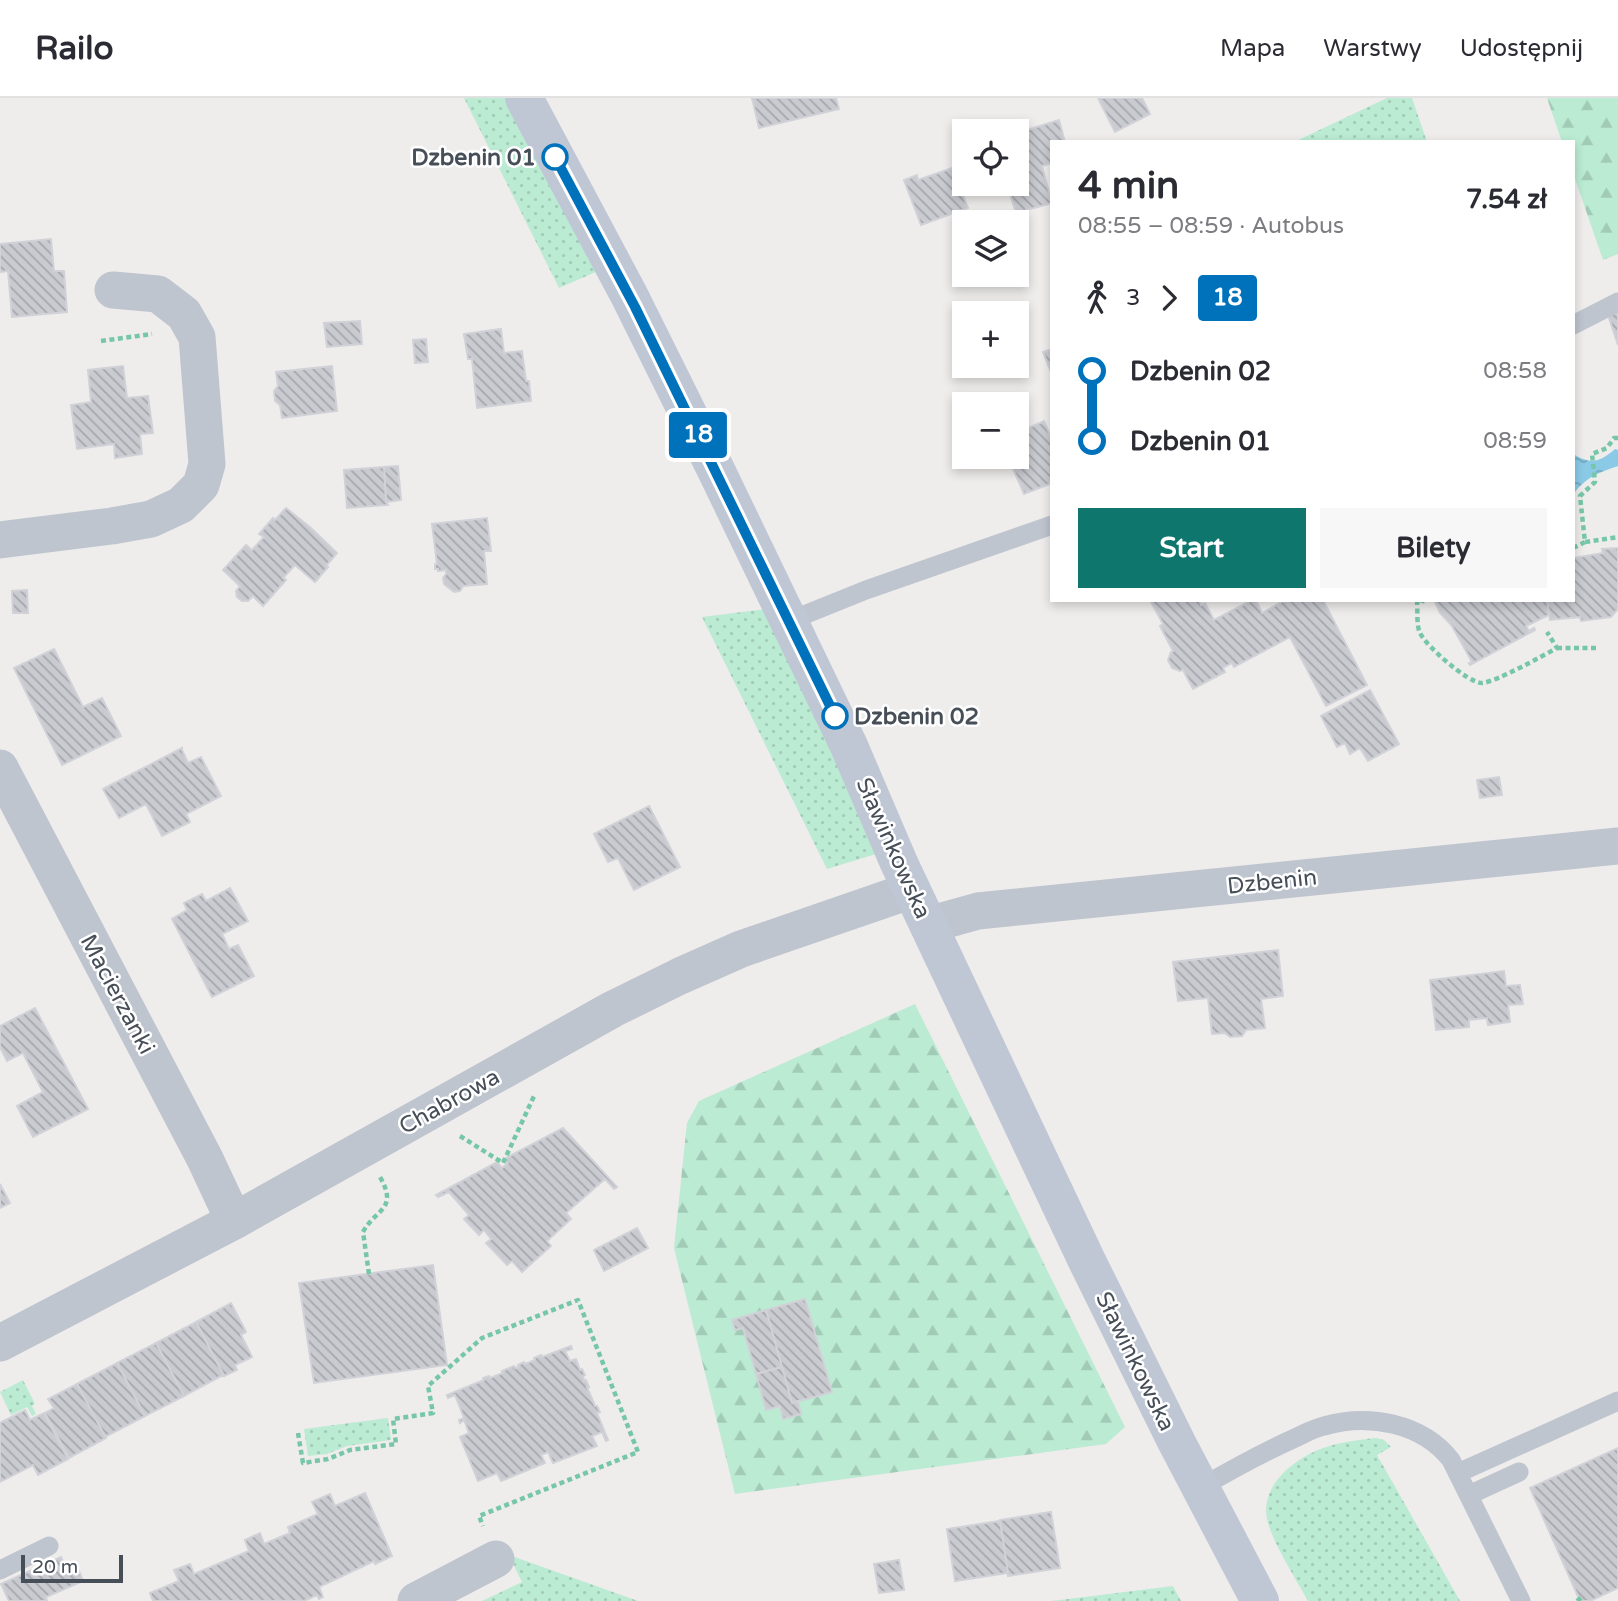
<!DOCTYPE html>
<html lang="pl">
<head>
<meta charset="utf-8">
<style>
	body { margin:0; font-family:"Varela Round",sans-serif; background:#f7f7f7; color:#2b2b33; height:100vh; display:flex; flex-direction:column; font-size:26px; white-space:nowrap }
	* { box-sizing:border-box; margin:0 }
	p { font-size:23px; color:#7c7c81 }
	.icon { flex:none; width:38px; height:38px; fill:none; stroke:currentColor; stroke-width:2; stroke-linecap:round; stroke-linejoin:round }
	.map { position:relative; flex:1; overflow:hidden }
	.drawer { position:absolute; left:1050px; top:42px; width:525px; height:462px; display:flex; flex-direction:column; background:#fff; border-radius:0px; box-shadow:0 4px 10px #0003 }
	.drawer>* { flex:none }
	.badge { padding:0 14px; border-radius:5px; font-size:24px; line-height:46px }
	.fabs { position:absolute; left:952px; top:21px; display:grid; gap:14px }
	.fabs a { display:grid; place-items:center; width:77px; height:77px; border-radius:0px; background:#fff; box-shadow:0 4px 10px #0003; font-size:35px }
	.scale { position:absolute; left:21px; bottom:18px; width:102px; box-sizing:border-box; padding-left:7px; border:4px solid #464e58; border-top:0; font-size:19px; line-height:24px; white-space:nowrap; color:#464e58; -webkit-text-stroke:5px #fff; paint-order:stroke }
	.map>.badge { position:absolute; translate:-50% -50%; box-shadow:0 0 0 4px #fff }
	.legs { display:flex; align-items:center; gap:10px; height:77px; padding:0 28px; font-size:23px }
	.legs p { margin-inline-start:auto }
	.summary { display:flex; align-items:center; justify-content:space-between; height:119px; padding:0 28px }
	h1 { font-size:38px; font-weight:800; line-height:52px }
	.primary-button { display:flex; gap:14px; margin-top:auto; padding:14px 28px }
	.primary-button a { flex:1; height:80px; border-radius:0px; background:#0f766e; color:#fff; font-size:28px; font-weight:800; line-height:80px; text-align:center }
	.primary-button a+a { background:#f7f7f7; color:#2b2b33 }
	ul { padding:0 28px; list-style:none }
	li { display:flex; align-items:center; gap:24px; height:70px; font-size:26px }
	li i { display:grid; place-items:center; width:10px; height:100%; margin:0 9px; background:currentColor }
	li i::after { content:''; width:18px; height:18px; margin:-9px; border:5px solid; border-radius:50%; background:#fff }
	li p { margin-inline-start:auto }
	li:first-child i { background:linear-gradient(#0000 50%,currentColor 0) }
	li:last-child i { background:linear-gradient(currentColor 50%,#0000 0) }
	header { display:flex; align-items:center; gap:42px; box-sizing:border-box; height:98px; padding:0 35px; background:#fff; border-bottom:2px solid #e1e1e2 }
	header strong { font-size:33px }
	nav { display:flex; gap:38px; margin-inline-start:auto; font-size:24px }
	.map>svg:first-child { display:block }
	.grass { fill:url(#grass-dots) }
	.forest { fill:url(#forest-firs) }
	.water { fill:url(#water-ripples) }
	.building { fill:url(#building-back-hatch); stroke:#d0d2d8; stroke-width:2 }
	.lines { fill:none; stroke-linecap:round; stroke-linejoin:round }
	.path { stroke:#76c7a7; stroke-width:4.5; stroke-dasharray:5 3.5; stroke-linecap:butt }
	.lane { stroke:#bec5ce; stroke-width:19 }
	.street { stroke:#bec5ce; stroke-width:37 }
	.secondary { stroke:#bfc7d5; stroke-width:38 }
	.line-1-casing { stroke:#fff; stroke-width:16 }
	.line-1 { stroke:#0072bc; stroke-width:10 }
	.stop-1-dot { fill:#fff; stroke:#0072bc; stroke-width:3.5 }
	.labels { text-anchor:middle; stroke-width:5; stroke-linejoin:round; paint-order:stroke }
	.stop-label { font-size:23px; font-weight:bold; fill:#464e58; stroke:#fff; text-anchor:end }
	.street-label { font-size:23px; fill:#464e58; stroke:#fff }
</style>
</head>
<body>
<header>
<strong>Railo</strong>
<nav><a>Mapa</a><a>Warstwy</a><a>Udostępnij</a></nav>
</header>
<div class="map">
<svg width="1618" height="1503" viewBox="0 0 1618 1503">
	<defs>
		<pattern id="grass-dots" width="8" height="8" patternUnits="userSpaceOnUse" patternTransform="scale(1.75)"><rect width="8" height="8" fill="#bbebd3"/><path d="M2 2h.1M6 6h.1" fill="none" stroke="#a2cbb7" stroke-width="1.8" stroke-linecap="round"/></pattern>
		<pattern id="forest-firs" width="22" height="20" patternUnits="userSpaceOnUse" patternTransform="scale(1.75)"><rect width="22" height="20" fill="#bbebd3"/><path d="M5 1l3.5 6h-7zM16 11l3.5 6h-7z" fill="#a2cbb7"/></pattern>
		<pattern id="water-ripples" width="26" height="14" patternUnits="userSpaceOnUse" patternTransform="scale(1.75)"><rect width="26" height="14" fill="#8acae6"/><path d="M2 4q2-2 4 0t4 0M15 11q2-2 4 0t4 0" fill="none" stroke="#73a6bd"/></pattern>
		<pattern id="building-back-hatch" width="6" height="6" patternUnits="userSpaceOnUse" patternTransform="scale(1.75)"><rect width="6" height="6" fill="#cacbd1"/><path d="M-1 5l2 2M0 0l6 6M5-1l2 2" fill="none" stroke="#a6a7ac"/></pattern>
	</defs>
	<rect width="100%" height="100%" fill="#efecec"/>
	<!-- grass -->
	<g class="grass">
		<polygon points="464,0 506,0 598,173 559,190"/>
		<polygon points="1387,0 1412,0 1427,44 1294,44"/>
		<polygon points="765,511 886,753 827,771 702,519"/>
		<polygon points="23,1282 35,1306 32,1308 36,1316 32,1318 27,1309 11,1317 0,1294"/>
		<polygon points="388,1320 391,1342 347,1348 327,1356 308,1358 304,1331"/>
		<path d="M1376,1340L1384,1342L1391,1349L1377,1357L1460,1503H1308C1296,1481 1272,1444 1267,1421C1260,1387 1295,1360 1323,1350C1340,1344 1358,1342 1376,1340Z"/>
		<polygon points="509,1457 638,1503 482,1503 522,1484"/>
		<polygon points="1173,1488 1181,1503 1052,1503"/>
	</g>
	<!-- forest -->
	<g class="forest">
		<polygon points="1547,0 1618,0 1618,156 1603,162 1573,75 1573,44 1562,44"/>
		<polygon points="915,906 1125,1329 1106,1346 735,1396 674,1150 687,1025 699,1003"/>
	</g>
	<!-- water -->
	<path class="water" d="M1615,351L1618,352V368C1600,374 1584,380 1573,397V356C1591,367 1600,364 1615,351Z"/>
	<!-- building -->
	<g class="building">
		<polygon points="752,0 836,0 839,11 759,30"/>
		<polygon points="1098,0 1142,0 1150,16 1115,34"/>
		<polygon points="1059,22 1065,44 1052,44 1052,65 1042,68 1052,105 1016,115 1007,86 1017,86 1017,35"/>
		<polygon points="952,70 968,110 921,127 904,82 917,77 918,82"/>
		<polygon points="51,141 54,173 64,173 67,214 12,219 8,173 0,174 0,146"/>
		<polygon points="1618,214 1618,247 1608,217"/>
		<polygon points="360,223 362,246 327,249 324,225"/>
		<polygon points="501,231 504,255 522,253 526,283 529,283 531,303 477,310 472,261 468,261 464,236"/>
		<polygon points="426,241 428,264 415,265 413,242"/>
		<polygon points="1052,251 1052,277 1043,254"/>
		<polygon points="123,268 127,300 148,298 153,335 140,336 142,356 115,360 114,346 77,351 71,307 91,304 88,272"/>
		<polygon points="332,268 337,313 282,320 280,307 275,303 274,293 278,288 276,274"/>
		<polygon points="1044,323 1052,342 1052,385 1024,396 1008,359 1017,359 1017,335"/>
		<polygon points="398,368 401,402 386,404 384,369"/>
		<polygon points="384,369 386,404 388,407 347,410 344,372"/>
		<polygon points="286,410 311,430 337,455 326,468 328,469 315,484 295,467 283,480 286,482 263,508 253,498 248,503 242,503 237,499 236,493 240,488 223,472 246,447 252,452 264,439 259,436 273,420 275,422"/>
		<polygon points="487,420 491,453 484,453 487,486 463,488 460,493 454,494 444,486 443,480 446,476 446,472 438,473 438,471 435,471 435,466 437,466 432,426"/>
		<polygon points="1618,450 1618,511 1611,519 1581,523 1580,519 1550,522 1547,502 1573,502 1573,460 1603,455 1602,451"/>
		<polygon points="27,492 28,515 13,515 12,493"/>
		<polygon points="1150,502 1199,502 1201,507 1205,505 1214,522 1252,502 1256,502 1262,515 1285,502 1323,502 1367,587 1326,608 1290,539 1234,569 1232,565 1223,570 1225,574 1193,591 1183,572 1180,573 1172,570 1168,562 1171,554 1173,553 1160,528 1163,526"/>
		<polygon points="1434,502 1547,502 1549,517 1526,528 1529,533 1534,530 1535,532 1470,567 1469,565 1472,564 1452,528 1440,515"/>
		<polygon points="54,551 83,609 102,600 121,638 62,667 14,570"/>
		<polygon points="1370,592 1399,646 1368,663 1360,650 1350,656 1345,645 1337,649 1321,618"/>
		<polygon points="182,650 182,652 188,665 201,659 221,698 186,716 190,724 162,738 146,706 119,720 103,691"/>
		<polygon points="1499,679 1502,697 1480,700 1477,682"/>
		<polygon points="649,708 680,769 634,792 618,760 608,764 594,736"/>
		<polygon points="230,790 248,823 222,836 229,851 238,847 254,878 212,899 172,821 187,812 184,805 202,796 206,803"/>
		<polygon points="1278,852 1283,898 1261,901 1265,930 1246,932 1242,938 1230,939 1225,935 1212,936 1208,900 1178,903 1173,864"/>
		<polygon points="1504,873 1506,888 1520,887 1523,906 1508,907 1510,924 1488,927 1487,920 1469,922 1469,929 1436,932 1430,882"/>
		<polygon points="35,910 88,1011 33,1039 17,1008 43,994 23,955 7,963 0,949 0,928"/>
		<polygon points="563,1030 617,1089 614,1091 605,1081 566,1115 571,1121 547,1143 551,1148 522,1174 512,1163 507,1167 486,1145 491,1141 484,1132 479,1137 464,1121 469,1117 449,1094 438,1099 436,1097 497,1064 502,1070 508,1065 504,1061"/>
		<polygon points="0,1086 10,1105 0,1110"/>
		<polygon points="637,1130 648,1150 604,1173 594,1152"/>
		<polygon points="433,1167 447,1267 314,1285 299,1185"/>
		<polygon points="805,1201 832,1294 792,1305 766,1212"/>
		<polygon points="231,1205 246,1234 241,1237 252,1259 235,1267 237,1272 224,1278 196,1224"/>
		<polygon points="766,1212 782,1269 756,1276 743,1230 735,1232 732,1222"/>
		<polygon points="196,1224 224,1278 221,1278 184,1298 156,1245"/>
		<polygon points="156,1245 184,1298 145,1318 117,1265"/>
		<polygon points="571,1248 572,1251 565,1253 570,1263 576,1261 580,1272 582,1271 585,1277 583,1278 584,1283 586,1282 589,1289 587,1289 595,1308 597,1308 600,1314 597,1315 608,1342 606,1343 602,1334 592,1338 597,1348 553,1365 548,1354 541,1357 545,1365 501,1383 497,1375 478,1383 460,1339 469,1335 464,1322 460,1325 459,1322 464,1320 455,1297 448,1300 447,1297 484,1282 483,1280 489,1278 490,1280 503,1275 502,1273 514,1268 515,1270 519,1269 518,1267 524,1264 525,1266 535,1262 534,1260 541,1257 542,1259"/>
		<polygon points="117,1265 145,1318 105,1339 77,1286"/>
		<polygon points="782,1269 792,1305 798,1303 801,1316 783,1321 780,1308 766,1312 756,1276"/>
		<polygon points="77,1286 106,1340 69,1360 45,1315 54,1310 48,1301"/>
		<polygon points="25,1312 30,1322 44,1315 68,1361 38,1377 33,1367 0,1384 0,1325"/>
		<polygon points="1618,1350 1618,1490 1590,1503 1580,1503 1530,1390"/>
		<polygon points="365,1395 392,1458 375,1466 374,1463 319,1489 323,1499 319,1501 317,1497 304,1503 153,1503 150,1495 179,1483 174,1472 190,1466 194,1476 249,1453 245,1442 260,1435 264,1446 290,1435 288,1429 318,1416 312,1404 330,1396 335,1408"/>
		<polygon points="1051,1414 1060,1470 1008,1478 1000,1422"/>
		<polygon points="1000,1423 1008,1475 955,1483 947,1431"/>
		<polygon points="61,1459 67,1473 77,1468 83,1483 46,1499 47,1503 9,1503 1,1486"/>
		<polygon points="899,1462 904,1492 879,1495 874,1466"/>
	</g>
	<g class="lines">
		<!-- path -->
		<g class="path">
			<polyline points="101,243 152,236"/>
			<polyline points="1618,340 1614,340 1607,350 1592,356 1595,384 1580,398 1585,444 1618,439"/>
			<polyline points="1573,450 1585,444"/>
			<path d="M1417,502C1418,512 1416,526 1420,535C1426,548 1468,585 1482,585C1496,584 1542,558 1557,550L1547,534"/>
			<polyline points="1420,502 1427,504"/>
			<polyline points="1557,550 1598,550"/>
			<polyline points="460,1038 503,1065 535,996"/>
			<path d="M369,1176L363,1134C375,1111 399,1112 380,1079"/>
			<polyline points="298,1335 303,1365 328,1361 350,1352 396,1346 393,1321 433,1315 428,1288 482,1240 578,1202 638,1354 479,1418 483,1428"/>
			<polyline points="1577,1503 1582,1499"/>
		</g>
		<!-- lane -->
		<g class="lane">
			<polyline points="1573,227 1618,204"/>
			<polyline points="789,523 866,492 1052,427"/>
			<polyline points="1458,1375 1618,1303"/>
			<path d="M1200,1390C1231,1372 1262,1355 1295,1340C1304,1336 1314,1330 1324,1328C1369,1315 1422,1325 1451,1362L1521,1503"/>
			<polyline points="1469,1397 1519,1374"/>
			<polyline points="0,1472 49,1448"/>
		</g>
		<!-- street -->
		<g class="street">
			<polyline points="0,442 112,428 151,421 181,407 201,387 207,366 197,239 184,216 158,196 113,192"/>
			<polyline points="0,670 205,1061 234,1123"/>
			<polyline points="928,827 978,813 1618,748"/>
			<polyline points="0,1245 234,1123 613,911 680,878 741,851 912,792"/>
			<polyline points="416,1503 496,1461"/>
		</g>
		<!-- secondary -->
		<polyline class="secondary" points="524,0 629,197 716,372 849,648 899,765 1087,1163 1177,1345 1260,1503"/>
	</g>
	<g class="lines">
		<defs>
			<polyline id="line-1" points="555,59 635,209 835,618"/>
		</defs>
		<!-- line-1 casing -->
		<use href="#line-1" class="line-1-casing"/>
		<!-- line-1 -->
		<use href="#line-1" class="line-1"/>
	</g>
	<!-- markers -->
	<g class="stop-1-dot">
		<circle cx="555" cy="59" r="12"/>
		<circle cx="835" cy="618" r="12"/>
	</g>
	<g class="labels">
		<!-- stop labels -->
		<g class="stop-label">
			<text x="536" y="67">Dzbenin 01</text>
			<text x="854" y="626" text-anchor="start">Dzbenin 02</text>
		</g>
		<!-- street labels -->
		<g class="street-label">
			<text transform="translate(894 750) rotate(66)" y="8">Sławinkowska</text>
			<text transform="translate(1272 783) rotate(-6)" y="8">Dzbenin</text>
			<text transform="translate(118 896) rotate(62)" y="8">Macierzanki</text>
			<text transform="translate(449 1003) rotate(-29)" y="8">Chabrowa</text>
			<text transform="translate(1136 1263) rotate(64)" y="8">Sławinkowska</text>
		</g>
	</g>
</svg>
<div class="fabs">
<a><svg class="icon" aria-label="locate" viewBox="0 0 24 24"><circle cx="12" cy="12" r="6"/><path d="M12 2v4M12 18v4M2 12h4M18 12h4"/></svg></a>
<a><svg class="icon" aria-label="layers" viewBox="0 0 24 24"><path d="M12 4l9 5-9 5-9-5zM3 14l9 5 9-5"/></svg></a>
<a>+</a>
<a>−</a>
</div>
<div class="scale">20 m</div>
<b class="badge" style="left:698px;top:337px;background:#0072bc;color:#fff">18</b>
<section class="drawer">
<div class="summary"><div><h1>4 min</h1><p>08:55 – 08:59 · Autobus</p></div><b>7.54 zł</b></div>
<div class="legs"><svg class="icon" aria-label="walk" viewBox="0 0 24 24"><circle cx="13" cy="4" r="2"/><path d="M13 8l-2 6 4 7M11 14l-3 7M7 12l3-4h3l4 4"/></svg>3<svg class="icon" aria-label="forward" viewBox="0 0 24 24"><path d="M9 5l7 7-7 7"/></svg><b class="badge" style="background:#0072bc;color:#fff">18</b></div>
<ul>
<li><i style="color:#0072bc"></i><b>Dzbenin 02</b><p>08:58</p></li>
<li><i style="color:#0072bc"></i><b>Dzbenin 01</b><p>08:59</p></li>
</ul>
<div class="primary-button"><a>Start</a><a>Bilety</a></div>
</section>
</div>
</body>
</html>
